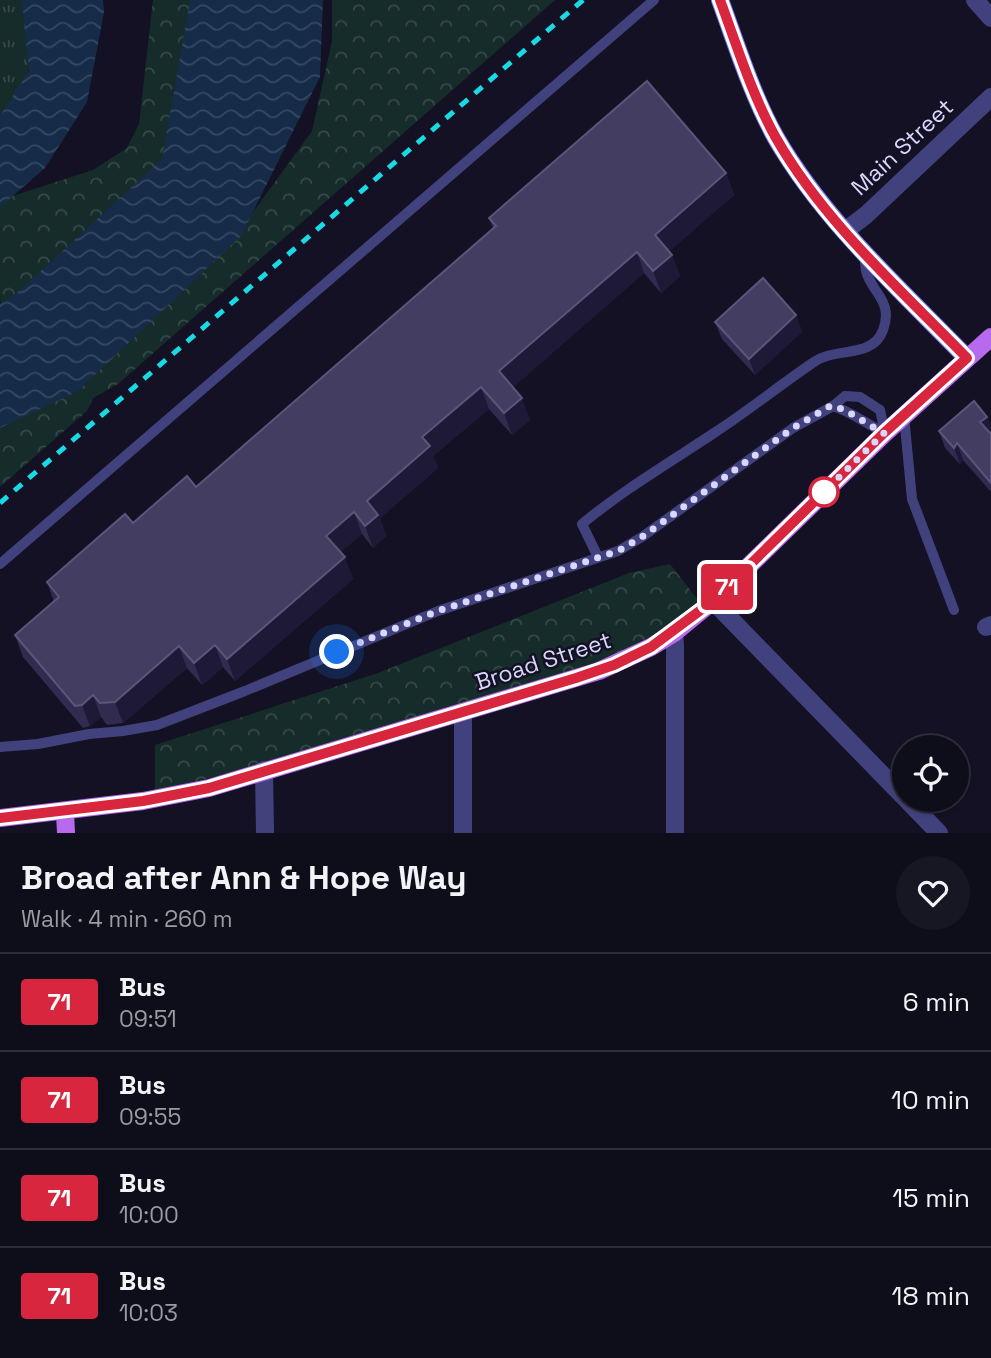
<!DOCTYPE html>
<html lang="en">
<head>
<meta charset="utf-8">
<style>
	body { margin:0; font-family:"Space Grotesk",sans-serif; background:#171623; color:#f1f3f6; height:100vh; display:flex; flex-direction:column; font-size:26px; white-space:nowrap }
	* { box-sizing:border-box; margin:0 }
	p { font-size:23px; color:#9b9ca2 }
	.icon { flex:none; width:38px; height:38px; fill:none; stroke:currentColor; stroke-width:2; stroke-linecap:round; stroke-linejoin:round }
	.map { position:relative; height:833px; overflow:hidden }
	.sheet { display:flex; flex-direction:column; background:#0e0d1a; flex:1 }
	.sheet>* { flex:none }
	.badge { padding:0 14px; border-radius:5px; font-size:24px; line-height:46px }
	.fabs { position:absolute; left:892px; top:735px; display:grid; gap:14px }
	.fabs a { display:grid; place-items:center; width:77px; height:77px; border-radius:50%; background:#0e0d1a; box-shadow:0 2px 5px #0004,0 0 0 2px #2e2d39; font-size:35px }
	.you { position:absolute; width:35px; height:35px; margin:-18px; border:5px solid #fff; border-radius:50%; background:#1a73e8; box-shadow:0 0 0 10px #1a73e833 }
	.map>.badge { position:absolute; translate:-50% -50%; box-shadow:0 0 0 4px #fff }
	.round { display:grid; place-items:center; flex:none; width:74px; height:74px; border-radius:37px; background:#171623 }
	.summary { display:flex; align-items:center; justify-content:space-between; height:119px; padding:0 21px }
	h1 { font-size:33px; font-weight:800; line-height:52px }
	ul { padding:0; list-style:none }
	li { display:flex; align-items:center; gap:21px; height:98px; padding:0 21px; border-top:2px solid #2e2d39 }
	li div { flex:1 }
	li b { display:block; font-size:26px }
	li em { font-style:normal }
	li .badge { min-width:77px; font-weight:700; text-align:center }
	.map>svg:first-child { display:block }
	.grass { fill:url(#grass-tufts) }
	.forest { fill:url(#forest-crowns) }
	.water { fill:url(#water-waves) }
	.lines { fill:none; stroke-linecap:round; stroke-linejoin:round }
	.lane { stroke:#41427d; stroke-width:10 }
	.street { stroke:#41427d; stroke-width:18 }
	.secondary { stroke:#787bf0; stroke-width:18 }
	.primary { stroke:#b76aee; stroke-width:18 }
	.rail { stroke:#19dae4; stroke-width:5; stroke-dasharray:10 9; stroke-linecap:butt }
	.wall { fill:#312c4f }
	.shaded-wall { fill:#1d1936 }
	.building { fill:#433e61; stroke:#5a567a; stroke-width:2 }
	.line-casing { stroke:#fff; stroke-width:16 }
	.line { stroke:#d7263d; stroke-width:10 }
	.walk { stroke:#d9d7fb; stroke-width:7; stroke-dasharray:0 12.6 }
	.stop-dot { fill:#fff; stroke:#d7263d; stroke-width:3.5 }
	.labels { text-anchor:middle; stroke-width:5; stroke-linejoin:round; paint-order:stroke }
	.street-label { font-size:23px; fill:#d9d7fb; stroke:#131123 }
</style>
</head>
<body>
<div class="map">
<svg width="991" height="833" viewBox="0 0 991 833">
	<defs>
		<pattern id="grass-tufts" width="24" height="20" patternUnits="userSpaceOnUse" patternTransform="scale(1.75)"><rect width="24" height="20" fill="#152c2a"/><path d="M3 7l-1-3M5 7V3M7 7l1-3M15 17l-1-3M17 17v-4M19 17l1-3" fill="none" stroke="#364a4a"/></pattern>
		<pattern id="forest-crowns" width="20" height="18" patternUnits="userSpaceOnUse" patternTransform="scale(1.75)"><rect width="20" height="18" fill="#152c2a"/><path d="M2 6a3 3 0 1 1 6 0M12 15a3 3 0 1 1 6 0" fill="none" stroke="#364a4a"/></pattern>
		<pattern id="water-waves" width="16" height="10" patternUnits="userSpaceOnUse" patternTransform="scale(1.75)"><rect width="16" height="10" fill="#152b48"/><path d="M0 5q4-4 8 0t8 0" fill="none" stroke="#364963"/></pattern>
	</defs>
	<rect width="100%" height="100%" fill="#131123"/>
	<!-- grass -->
	<polygon class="grass" points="0,0 23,0 28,28 33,38 26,89 9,110 0,116"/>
	<!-- forest -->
	<g class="forest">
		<polygon points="153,0 215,0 183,150 2,318 0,295 0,200 93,170 127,148 139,124"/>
		<polygon points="332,0 555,0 118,384 93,398 87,411 0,487 0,428 243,226 312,131 332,41"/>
		<polygon points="670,564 698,600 695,605 662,631 599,662 255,768 155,790 155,745 378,673 629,573"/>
	</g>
	<!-- water -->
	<g class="water">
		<polygon points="22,0 103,0 104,12 87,102 45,168 0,207 0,116 29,71"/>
		<polygon points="190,0 323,0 320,77 241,236 78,391 0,428 0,304 18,292 162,159"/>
	</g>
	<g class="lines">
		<!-- lane -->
		<g class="lane">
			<path d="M833,406C852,412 866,424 885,433"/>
			<polyline points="904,416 912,499 954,610"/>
			<path d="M598,557L582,524C623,490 669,463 714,433C748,411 780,385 814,362C834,347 873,359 883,330C894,301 871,292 866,271C865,266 865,261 865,255"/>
			<polyline points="0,564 654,0"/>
			<polyline points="0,747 38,744 89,734 123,731 157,725 245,691 438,611 618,551 642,537 793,428 833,406 845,396 860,397 880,410 885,433"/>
		</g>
		<!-- street -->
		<g class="street">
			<polyline points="975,0 991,18"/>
			<polyline points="845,231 866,215 991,97"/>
			<polyline points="713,601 905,798"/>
			<polyline points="986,627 991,625"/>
			<polyline points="674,633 675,645 675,833"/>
			<polyline points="264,770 265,833"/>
			<polyline points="907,800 939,833"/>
			<polyline points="463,833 463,713"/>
		</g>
		<!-- secondary -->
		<path class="secondary" d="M720,0C737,46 752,95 776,138C825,222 900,289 967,358"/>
		<!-- primary -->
		<g class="primary">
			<polyline points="65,812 66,833"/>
			<polyline points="0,818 143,801 209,788 599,671 651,647 674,633 713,601 885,433 991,337"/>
		</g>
		<!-- rail -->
		<polyline class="rail" points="0,503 583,0"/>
	</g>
	<!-- wall -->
	<g class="wall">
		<polygon points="726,173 734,195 669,251 672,255 680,276 661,293 644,273 513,387 530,420 512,435 489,409 433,456 438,468 380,518 386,536 373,548 362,534 340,552 353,579 235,681 223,667 202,685 187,668 123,723 107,725 101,717 90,726 83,728 23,657 15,635 54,602 47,582 133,523 196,487 493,229 489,218"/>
		<polygon points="796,315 802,332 755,375 722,339 715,322"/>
		<polygon points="987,417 991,429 991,492 963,460 960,464 945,448 939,431"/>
	</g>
	<!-- shaded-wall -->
	<g class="shaded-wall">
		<polygon points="726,173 734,195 663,257 655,235"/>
		<polygon points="637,252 644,273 507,393 499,371"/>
		<polygon points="672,255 680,276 661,293 653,271"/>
		<polygon points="796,315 802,332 755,375 749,359"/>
		<polygon points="481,387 489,409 433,456 438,468 380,518 386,536 373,548 365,526 367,501 422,437"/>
		<polygon points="522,398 530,420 512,435 504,413"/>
		<polygon points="987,417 991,429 991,435 980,422"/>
		<polygon points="957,443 963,460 960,464 954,448"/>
		<polygon points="354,512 362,534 334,558 326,536"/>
		<polygon points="345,557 353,579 235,681 227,659"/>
		<polygon points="215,645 223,667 202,685 194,663"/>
		<polygon points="179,646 187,668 123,723 115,702"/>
		<polygon points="93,695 101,717 90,726 82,705"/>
	</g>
	<!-- building -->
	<g class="building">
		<polygon points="647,81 726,173 655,235 672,255 653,271 637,252 499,371 522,398 504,413 481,387 422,437 430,446 367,501 378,515 365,526 354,512 326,536 345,557 227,659 215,645 194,663 179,646 115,702 100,703 93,695 82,705 75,706 15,635 59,597 47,582 125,514 133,523 187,476 196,487 496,226 489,218"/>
		<polygon points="763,278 796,315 749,359 715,322"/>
		<polygon points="974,401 987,417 980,422 991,434 991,483 957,443 954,448 939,431"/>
	</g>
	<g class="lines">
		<defs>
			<path id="line" d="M0,818L143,801L209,788L576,678L614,665L651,647L713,601L884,433L967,358C900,289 824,222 776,138C752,95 737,46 720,0"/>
		</defs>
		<!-- line casing -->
		<use href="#line" class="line-casing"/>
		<!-- line -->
		<use href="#line" class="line"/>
		<!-- walk -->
		<path class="walk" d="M337,652L438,611L618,551L642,537L793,428L832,405C852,412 866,424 884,433L824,492"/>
	</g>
	<!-- markers -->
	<circle class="stop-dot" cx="824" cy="492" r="14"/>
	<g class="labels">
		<!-- street labels -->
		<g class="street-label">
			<text transform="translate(902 147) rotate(-43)" y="8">Main Street</text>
			<text transform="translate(543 661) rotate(-18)" y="8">Broad Street</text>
		</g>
	</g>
</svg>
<div class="fabs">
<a><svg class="icon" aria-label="locate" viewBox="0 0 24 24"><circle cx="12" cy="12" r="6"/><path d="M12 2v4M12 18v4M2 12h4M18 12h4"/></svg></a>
</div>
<div class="you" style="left:337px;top:652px"></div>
<b class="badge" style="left:727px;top:587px;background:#d7263d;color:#fff">71</b>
</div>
<section class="sheet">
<div class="summary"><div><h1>Broad after Ann &amp; Hope Way</h1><p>Walk · 4 min · 260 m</p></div><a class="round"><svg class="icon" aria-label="heart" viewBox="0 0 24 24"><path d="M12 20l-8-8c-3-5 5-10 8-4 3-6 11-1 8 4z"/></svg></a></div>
<ul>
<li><span class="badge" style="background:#d7263d;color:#fff">71</span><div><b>Bus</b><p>09:51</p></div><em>6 min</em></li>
<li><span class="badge" style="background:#d7263d;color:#fff">71</span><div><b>Bus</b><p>09:55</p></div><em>10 min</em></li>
<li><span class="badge" style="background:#d7263d;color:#fff">71</span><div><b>Bus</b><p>10:00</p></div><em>15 min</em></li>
<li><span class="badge" style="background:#d7263d;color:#fff">71</span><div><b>Bus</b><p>10:03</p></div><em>18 min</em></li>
</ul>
</section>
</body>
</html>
